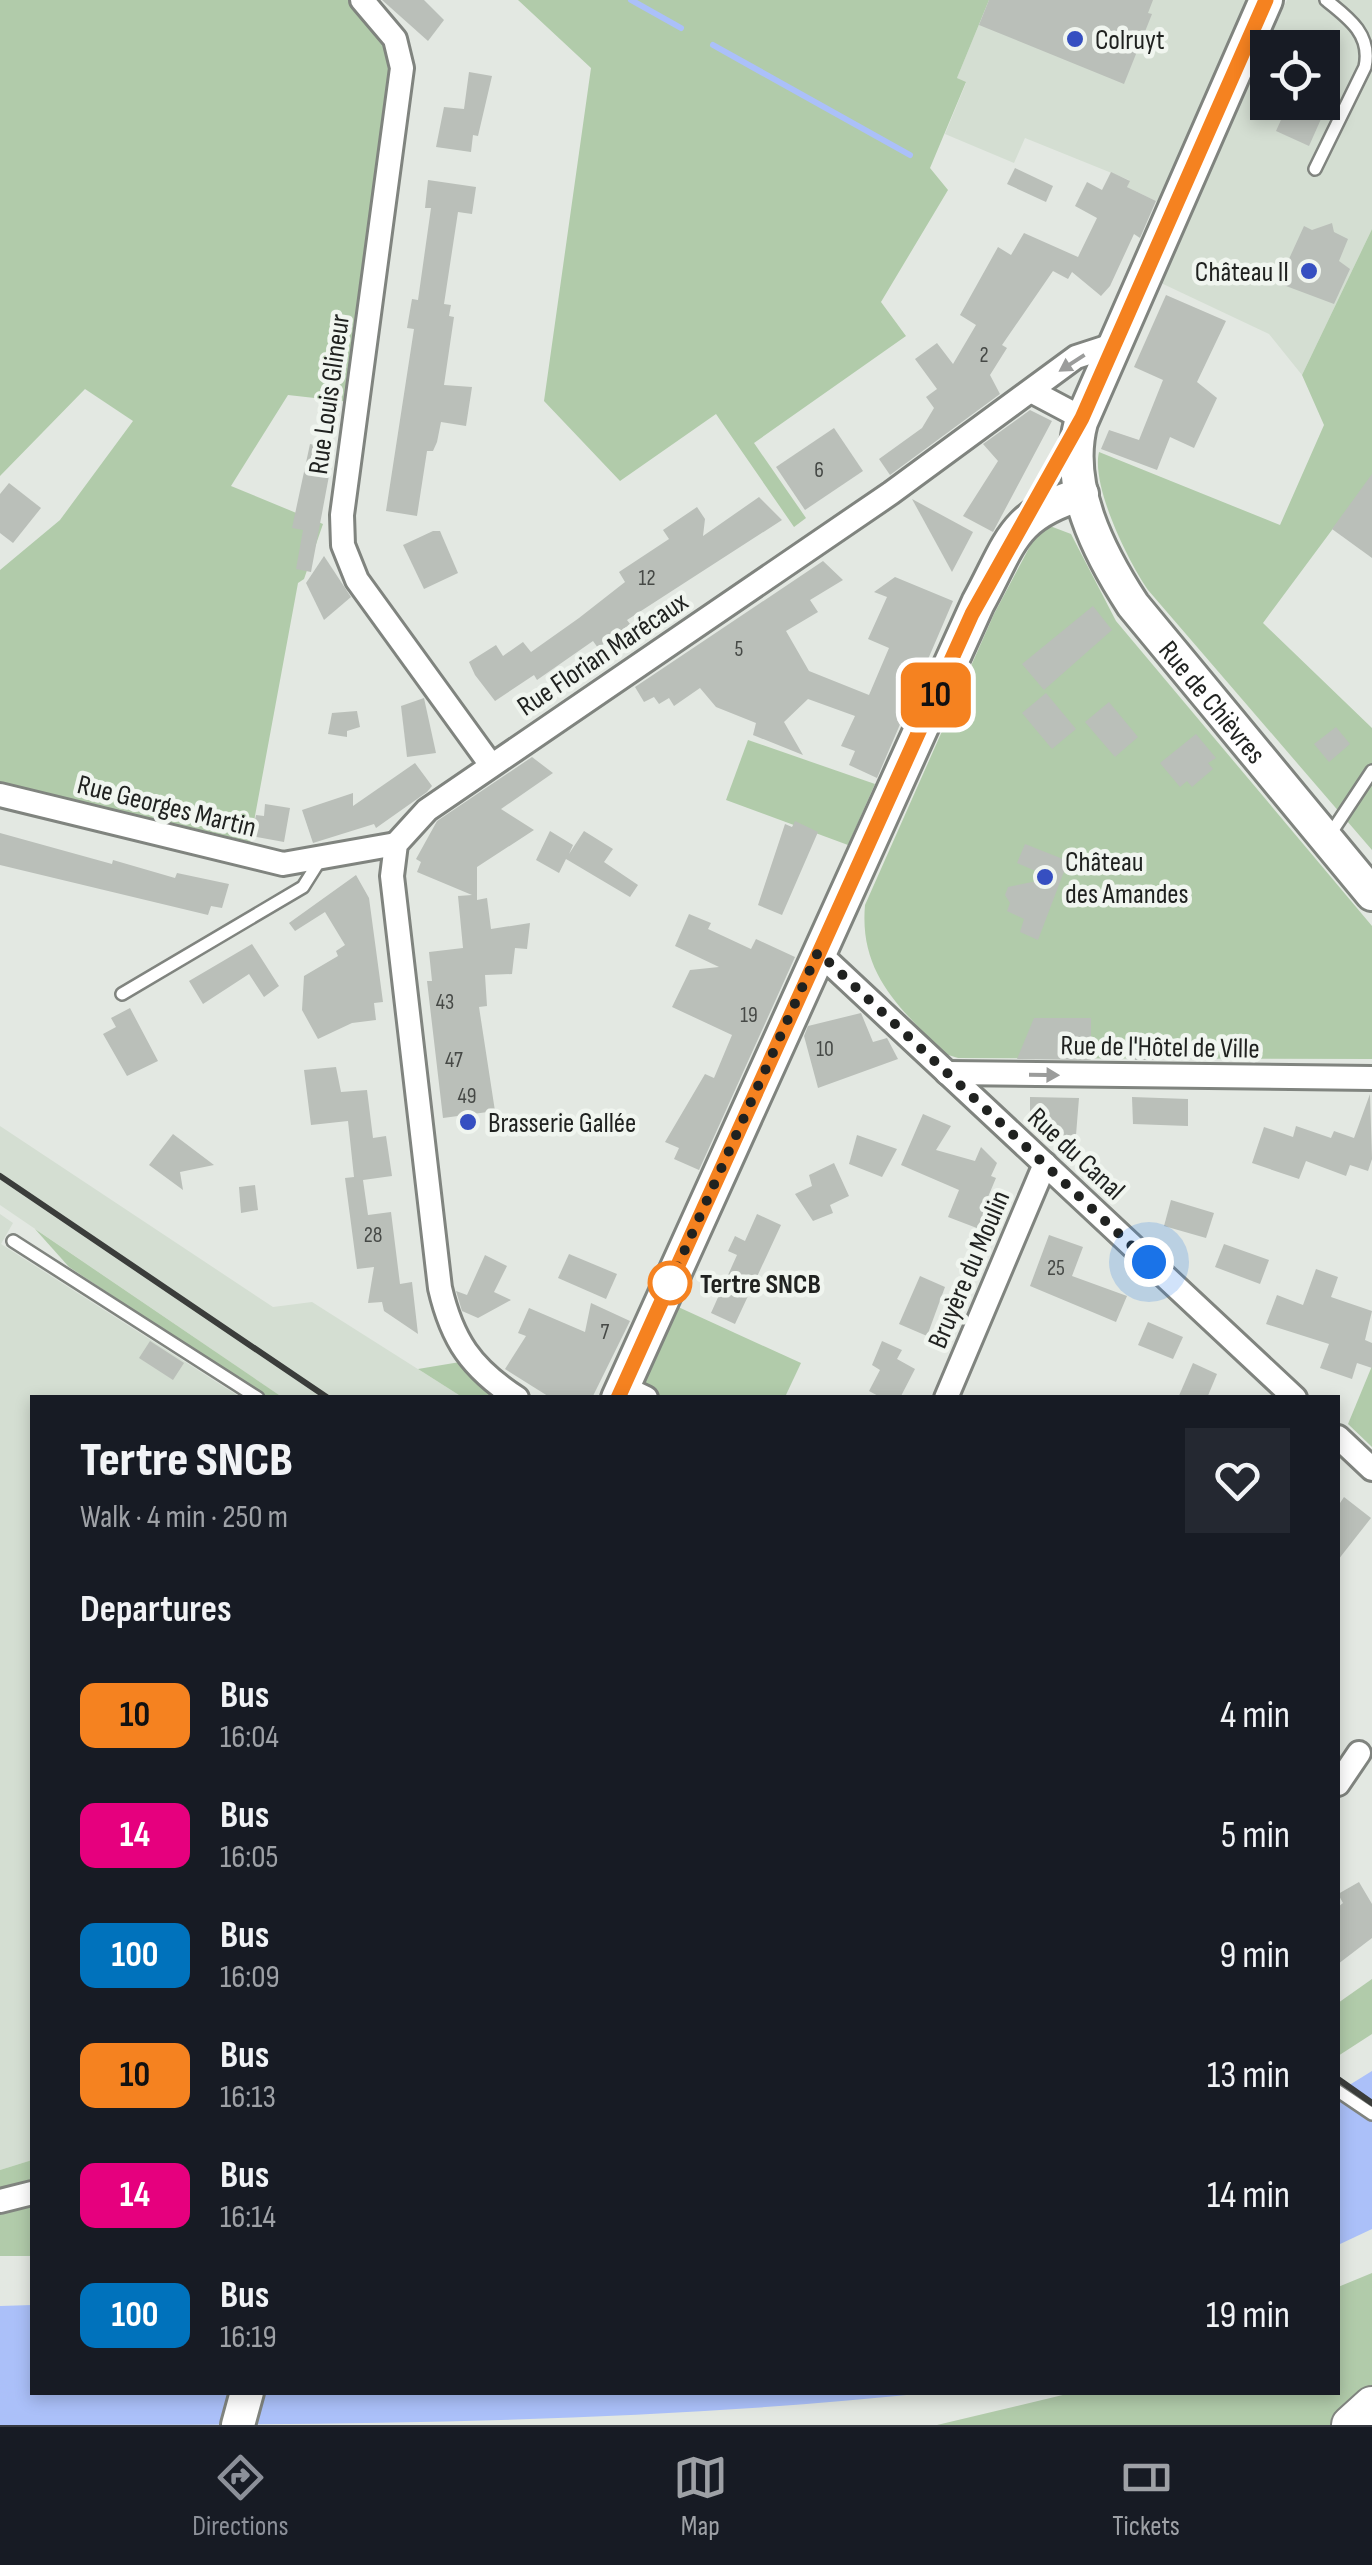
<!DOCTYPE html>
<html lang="en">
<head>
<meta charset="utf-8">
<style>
	body { margin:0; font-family:"Sofia Sans Condensed",sans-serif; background:#242831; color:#f1f3f6; height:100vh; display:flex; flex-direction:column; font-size:38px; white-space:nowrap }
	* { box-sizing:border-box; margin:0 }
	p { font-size:32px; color:#9ea1a6 }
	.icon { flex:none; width:55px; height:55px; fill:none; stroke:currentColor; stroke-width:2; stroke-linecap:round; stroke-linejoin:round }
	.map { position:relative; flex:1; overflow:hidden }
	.panel { position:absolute; left:30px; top:1395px; width:1310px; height:1000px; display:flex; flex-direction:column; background:#171b24; border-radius:0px; box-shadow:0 5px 15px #0003 }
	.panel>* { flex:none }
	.badge { padding:0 20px; border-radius:15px; font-size:35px; line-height:65px }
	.tools { position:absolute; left:1250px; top:30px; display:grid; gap:20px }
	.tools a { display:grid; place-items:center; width:90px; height:90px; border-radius:0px; background:#171b24; box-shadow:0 5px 15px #0003; font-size:50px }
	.you { position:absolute; width:50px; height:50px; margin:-25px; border:8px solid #fff; border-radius:50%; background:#1a73e8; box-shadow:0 0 0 15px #1a73e833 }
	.map>.badge { position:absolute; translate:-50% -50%; box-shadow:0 0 0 5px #fff }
	h2 { padding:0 50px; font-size:38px; line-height:90px }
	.round { display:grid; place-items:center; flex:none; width:105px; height:105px; border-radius:0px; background:#242831 }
	.overview { display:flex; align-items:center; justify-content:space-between; height:170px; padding:0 50px }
	h1 { font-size:48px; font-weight:800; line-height:75px }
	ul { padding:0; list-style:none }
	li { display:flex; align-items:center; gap:30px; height:120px; padding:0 50px }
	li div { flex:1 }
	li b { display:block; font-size:38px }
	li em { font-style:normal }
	li .badge { min-width:110px; font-weight:700; text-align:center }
	.tab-bar { display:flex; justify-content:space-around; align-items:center; height:140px; border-top:2px solid #363941; background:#171b24; font-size:28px; color:#9ea1a6 }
	.tab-bar a { display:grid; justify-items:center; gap:5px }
	.tab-bar .on { color:#8c9099 }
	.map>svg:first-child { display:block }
	.built { fill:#d4ded2; fill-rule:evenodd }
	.green { fill:#b1cbaa }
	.water { fill:#abc0f9 }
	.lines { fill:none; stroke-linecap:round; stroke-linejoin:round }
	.stream { stroke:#abc0f9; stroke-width:6 }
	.building { fill:#babfb9 }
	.lane-casing { stroke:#80847f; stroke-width:16 }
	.street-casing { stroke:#80847f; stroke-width:28 }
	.secondary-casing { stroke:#80847f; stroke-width:38 }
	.primary-casing { stroke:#80847f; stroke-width:42 }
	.lane { stroke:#fff; stroke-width:11 }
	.street { stroke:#fff; stroke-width:22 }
	.secondary { stroke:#fff; stroke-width:32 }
	.primary { stroke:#fff; stroke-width:38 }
	.rail { stroke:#3b3d3b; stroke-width:6 }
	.oneway { fill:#9b9c9b }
	.line-casing { stroke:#fff; stroke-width:22 }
	.line { stroke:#f58220; stroke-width:15 }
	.walk { stroke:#202220; stroke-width:10; stroke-dasharray:0 18 }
	.poi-dot { fill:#364fc1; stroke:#f0f5ef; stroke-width:4 }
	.stop-dot { fill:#fff; stroke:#f58220; stroke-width:5 }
	.labels { text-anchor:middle; stroke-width:9; stroke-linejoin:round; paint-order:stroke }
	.number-label { font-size:22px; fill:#464946 }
	.poi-label { font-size:28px; fill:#202220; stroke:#f0f5ef; text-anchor:start }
	.street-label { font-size:28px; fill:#202220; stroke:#f0f5ef }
	.stop-label { font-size:28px; font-weight:bold; fill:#202220; stroke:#f0f5ef; text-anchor:start }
</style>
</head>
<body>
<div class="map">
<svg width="1372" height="2425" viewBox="0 0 1372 2425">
	<rect width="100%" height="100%" fill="#e3e8e2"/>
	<!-- built -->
	<g class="built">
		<polygon points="989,0 1258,0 1164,205 1127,187 1129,180 1025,138 1014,163 945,134 966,83 957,78"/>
		<path d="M1287,0H1372V229L1302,375L1269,334L1161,283ZM1268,48H1322V102H1268Z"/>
		<polygon points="0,1126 273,1307 312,1302 462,1397 282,1397 0,1205"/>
		<polygon points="0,1214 13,1223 1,1244 240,1397 32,1398 32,2160 0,2170"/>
	</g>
	<!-- green -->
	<g class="green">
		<polygon points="0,0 352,0 378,27 396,71 350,402 288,395 231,486 323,524 304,579 298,583 250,843 0,786 0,570 60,520 133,421 85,389 0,476"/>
		<polygon points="518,0 989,0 957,78 966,82 930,168 948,190 881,302 906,336 754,443 806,518 794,527 716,414 620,481 544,401 591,68"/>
		<path d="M1372,229V476L1263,623L1372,728V850L1148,590C1128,561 1091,486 1099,452L1280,525L1324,425L1302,375Z"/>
		<path d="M1050,526L1071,534L1116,621L1372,926V1059L958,1058L945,1054C900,1008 859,974 865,905L994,614L1037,533Z"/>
		<polygon points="748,740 875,784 848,845 726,800"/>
		<polygon points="35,1229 282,1397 265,1397 69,1267"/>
		<polygon points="676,1306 801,1363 785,1397 660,1397 639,1388"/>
		<polygon points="460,1362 499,1397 462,1397 418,1369"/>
		<polygon points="1372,1366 1372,1447 1348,1424"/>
		<polygon points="1372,1979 1372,2034 1338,2056 1338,2003"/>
		<polygon points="32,2160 32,2256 0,2256 0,2170"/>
		<polygon points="1372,2273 1372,2425 937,2425 1071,2393 1338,2392 1338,2287"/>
	</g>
	<!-- water -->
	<g class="water">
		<polygon points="1372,2071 1372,2229 1338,2245 1338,2092"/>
		<path d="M32,2305V2392L927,2393C622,2425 309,2425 0,2425V2306Z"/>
	</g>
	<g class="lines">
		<!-- stream -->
		<g class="stream">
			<polyline points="631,0 681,28"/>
			<polyline points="713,45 910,155"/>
		</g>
	</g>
	<!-- building -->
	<g class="building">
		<polygon points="382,0 424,0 444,20 428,41"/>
		<polygon points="989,0 1153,0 1148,13 1152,14 1124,84 979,25"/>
		<polygon points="469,72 492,76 478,136 473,135 471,152 436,147 444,107 464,109"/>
		<polygon points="1285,111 1301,118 1305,112 1321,119 1309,146 1276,131"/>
		<polygon points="1015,168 1053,186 1046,202 1007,184"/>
		<polygon points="1111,172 1130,181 1127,187 1156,201 1140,238 1134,234 1110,286 1101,296 1072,272 1068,279 1053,271 1002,345 1007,348 990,375 1000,394 890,475 879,459 922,428 934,408 926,397 937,389 915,359 937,343 953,364 976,325 960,315 998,247 1011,255 1024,233 1078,257 1097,218 1075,206 1087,182 1102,190"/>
		<polygon points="428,180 476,187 472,214 458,212 444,304 451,305 449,316 454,317 444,385 472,387 466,426 441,422 437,442 433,451 427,451 417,516 386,511 414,329 407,328 412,299 418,300 431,208 425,208"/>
		<polygon points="1332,223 1334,232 1348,239 1339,261 1350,269 1334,304 1278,283 1304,226 1312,230"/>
		<polygon points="1166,295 1226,321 1197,382 1217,398 1194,448 1170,437 1157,470 1101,449 1109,430 1139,440 1163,380 1134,367"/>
		<polygon points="1030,410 1052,421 993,532 963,516 998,461 983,444"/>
		<polygon points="834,428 863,471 805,510 776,467"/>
		<polygon points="310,444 334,449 311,572 296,569 303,530 292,528"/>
		<polygon points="1372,474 1372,558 1332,529"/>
		<polygon points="9,483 41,508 13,543 0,533 0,494"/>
		<polygon points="759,497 782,520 627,620 630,624 598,648 593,641 537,680 534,675 495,701 475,675 469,662 496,645 503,656 523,642 531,652 579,618 625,582 619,572 669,539 663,530 697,507 705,519 703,536"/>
		<polygon points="912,499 973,532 952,572"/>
		<polygon points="433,531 440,531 458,573 424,589 403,545"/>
		<polygon points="324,556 351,597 324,620 306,583"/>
		<polygon points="823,561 843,580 810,600 818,612 786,631 809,671 869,695 889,648 868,639 887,597 874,592 895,577 953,601 877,778 849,765 855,751 841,746 855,716 808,699 784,722 803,755 753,735 756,723 716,707 700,688 674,706 669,698 659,704 654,697 644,702 635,687"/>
		<polygon points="1093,606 1112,630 1044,690 1022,664"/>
		<polygon points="1046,693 1076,729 1052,749 1022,713"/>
		<polygon points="424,698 436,753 407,757 401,706"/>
		<polygon points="1109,702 1138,737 1115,757 1085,722"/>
		<polygon points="357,711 360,727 347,731 347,737 328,734 332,713"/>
		<polygon points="1336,727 1350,744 1329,762 1314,744"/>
		<polygon points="1196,734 1216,758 1208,763 1213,769 1192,787 1187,781 1180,787 1160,763"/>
		<polygon points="532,757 553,773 501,809 534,830 477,867 477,900 487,898 491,929 530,923 527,949 515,948 512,974 485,975 487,1006 479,1007 495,1111 443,1118 427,981 432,981 429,952 463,948 458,896 472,895 417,872 421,862 416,859 437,821"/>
		<polygon points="415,763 432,786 427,792 376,828 374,824 313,843 302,810 353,793 353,806"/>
		<polygon points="265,804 290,808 284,842 252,836 256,815 264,816"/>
		<polygon points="795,821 818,832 782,915 758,905 785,824 792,827"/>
		<polygon points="550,831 573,845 569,854 584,831 613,849 604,862 638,885 630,897 566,859 559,873 536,860"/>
		<polygon points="0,833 112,864 113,860 175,878 177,873 229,884 222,908 211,906 208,915 0,865"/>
		<polygon points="1025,844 1068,861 1038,940 1020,932 1024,919 1007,911 1010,903 1005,895 1008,887 1052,878 1017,863"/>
		<polygon points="356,875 369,898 383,1002 374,1003 376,1020 352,1023 318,1039 302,1010 304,976 338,956 336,951 345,945 325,912 295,931 289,923"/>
		<polygon points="689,914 711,923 708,929 751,949 756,939 795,957 699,1170 674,1159 679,1148 665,1142 705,1074 714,1078 732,1035 672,1007 690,970 719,967 675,946"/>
		<polygon points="252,944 279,986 264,997 249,974 203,1004 189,981"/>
		<polygon points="130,1008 158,1061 127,1076 103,1034 116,1027 111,1018"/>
		<polygon points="861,1013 873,1042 887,1038 898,1059 818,1088 804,1036 808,1026"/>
		<polygon points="1034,1018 1091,1018 1091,1060 1017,1059"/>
		<rect x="1135" y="1041" width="20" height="19"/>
		<polygon points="336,1067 341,1092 367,1090 373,1138 386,1136 392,1176 363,1180 368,1215 391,1212 400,1284 412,1282 418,1334 384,1311 382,1302 368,1303 374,1267 357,1269 345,1178 354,1177 348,1121 311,1125 304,1070"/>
		<polygon points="1370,1094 1372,1159 1368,1171 1350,1165 1346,1176 1306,1161 1299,1179 1252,1163 1264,1127 1293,1137 1296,1126 1331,1138 1334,1131 1354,1138"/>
		<polygon points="1030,1097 1079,1098 1076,1135 1041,1137 1041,1123 1030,1123"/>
		<polygon points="1132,1097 1188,1099 1188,1126 1133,1124"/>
		<polygon points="923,1114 951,1126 936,1150 975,1161 981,1147 997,1163 991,1176 996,1178 985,1204 993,1207 982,1230 948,1217 959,1190 901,1165"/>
		<polygon points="173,1134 214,1165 180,1172 183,1190 149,1165"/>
		<polygon points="857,1135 897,1149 882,1177 849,1164"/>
		<polygon points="834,1163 849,1196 830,1205 833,1213 813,1221 795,1194 812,1186 809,1175"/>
		<polygon points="255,1185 258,1210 241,1213 239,1187"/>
		<polygon points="1171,1200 1214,1213 1206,1238 1164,1226"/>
		<polygon points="757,1214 781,1225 735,1324 711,1313 737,1255 728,1251 735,1236 745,1241"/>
		<polygon points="1049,1235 1083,1247 1072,1276 1127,1296 1116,1322 1030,1286"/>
		<polygon points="1224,1244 1269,1260 1260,1284 1215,1267"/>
		<polygon points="569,1254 617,1274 606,1299 558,1278"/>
		<polygon points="485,1255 507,1266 494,1292 511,1300 478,1318 462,1311 456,1291 467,1295"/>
		<polygon points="1316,1269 1338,1277 1331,1297 1372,1311 1365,1340 1372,1343 1372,1368 1357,1363 1352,1379 1320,1368 1329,1344 1266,1324 1277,1295 1303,1305"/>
		<polygon points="920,1276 945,1287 927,1336 899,1324"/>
		<polygon points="591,1303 630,1321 592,1398 551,1398 505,1369 526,1336 518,1333 529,1308 585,1332"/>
		<polygon points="1148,1322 1183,1337 1173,1359 1138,1345"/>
		<polygon points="150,1341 184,1363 173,1380 139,1358"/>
		<polygon points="882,1341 902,1350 897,1359 915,1369 900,1398 882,1398 869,1391 880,1370 872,1365"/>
		<polygon points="1193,1363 1217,1374 1207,1398 1178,1398"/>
		<polygon points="1344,1497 1371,1518 1338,1560 1338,1506"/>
		<polygon points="1359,1882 1372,1904 1372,1938 1338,1964 1338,1907 1343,1903 1338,1894"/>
	</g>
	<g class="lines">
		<defs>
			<g id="lane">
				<path d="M1315,169L1365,67C1372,35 1349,18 1326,0"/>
				<polyline points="1329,836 1372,771"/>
				<polyline points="122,994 303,887 320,860"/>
				<polyline points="13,1241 258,1398"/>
				<polyline points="1338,2091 1372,2114"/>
			</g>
			<g id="street">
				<polyline points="362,0 395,39 402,68 342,515 343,545 357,580 491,765"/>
				<polyline points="1033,392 1082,418"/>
				<polyline points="0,795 283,864 396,844"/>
				<polyline points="819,953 1295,1398"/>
				<polyline points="947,1073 1372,1078"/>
				<polyline points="623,1387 646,1398"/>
				<path d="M517,1398C471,1368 452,1340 440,1288L392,876L396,844L427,810L891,493L1076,357L1116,344"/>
				<polyline points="946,1398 1045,1164"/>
				<polyline points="1338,1437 1372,1469"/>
				<polyline points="1338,1784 1359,1753"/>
				<polyline points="0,2201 32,2193"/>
			</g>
			<g id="secondary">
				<path id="s1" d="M1266,0L1081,422C1064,485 1099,553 1133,605L1372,894"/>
				<path d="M618,1398L978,603C1011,543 1011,515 1082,494"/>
				<polyline points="238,2425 247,2392"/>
			</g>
			<polyline id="primary" points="1351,2425 1372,2406"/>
		</defs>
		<!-- lane casing -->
		<use href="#lane" class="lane-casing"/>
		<!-- street casing -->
		<use href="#street" class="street-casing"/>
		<!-- secondary casing -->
		<use href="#secondary" class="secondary-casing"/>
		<!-- primary casing -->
		<use href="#primary" class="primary-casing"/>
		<!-- lane -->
		<use href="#lane" class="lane"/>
		<!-- street -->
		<use href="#street" class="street"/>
		<!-- secondary -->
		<use href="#secondary" class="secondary"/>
		<!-- primary -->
		<use href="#primary" class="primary"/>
		<!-- rail -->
		<g class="rail">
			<polyline points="0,1176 328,1398"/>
			<polyline points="1338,2079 1372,2103"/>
		</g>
	</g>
	<!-- one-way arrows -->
	<defs><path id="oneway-solid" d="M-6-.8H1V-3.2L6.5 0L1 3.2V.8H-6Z" transform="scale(2.5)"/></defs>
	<g class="oneway">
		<use href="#oneway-solid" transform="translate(1072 363) rotate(147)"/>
		<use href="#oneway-solid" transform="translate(1044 1075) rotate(1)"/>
	</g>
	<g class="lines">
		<defs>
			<polyline id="line" points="618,1398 972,614 1082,418 1266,0"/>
		</defs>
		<!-- line casing -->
		<use href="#line" class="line-casing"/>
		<!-- line -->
		<use href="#line" class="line"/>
		<!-- walk -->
		<polyline class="walk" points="670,1283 818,952 1149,1262"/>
	</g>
	<!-- markers -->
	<g class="poi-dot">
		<circle cx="1075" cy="39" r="10"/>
		<circle cx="1309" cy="271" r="10"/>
		<circle cx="1045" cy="877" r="10"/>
		<circle cx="468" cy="1122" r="10"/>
	</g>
	<circle class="stop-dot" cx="670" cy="1283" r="20"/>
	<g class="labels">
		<!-- number labels -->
		<g class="number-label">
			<text x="984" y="362">2</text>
			<text x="819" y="477">6</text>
			<text x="647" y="585">12</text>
			<text x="739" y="656">5</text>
			<text x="445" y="1009">43</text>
			<text x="749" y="1022">19</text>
			<text x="825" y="1056">10</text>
			<text x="454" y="1067">47</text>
			<text x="467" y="1103">49</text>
			<text x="373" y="1242">28</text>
			<text x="1056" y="1275">25</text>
			<text x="605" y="1339">7</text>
		</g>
		<!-- poi labels -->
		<g class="poi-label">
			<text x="1095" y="49">Colruyt</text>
			<text x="1289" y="281" text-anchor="end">Château II</text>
			<text x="1065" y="871">Château<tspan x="1065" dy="32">des Amandes</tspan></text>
			<text x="488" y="1132">Brasserie Gallée</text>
		</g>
		<!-- street labels -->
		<g class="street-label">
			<text transform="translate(328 394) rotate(-82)" y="10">Rue Louis Glineur</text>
			<text transform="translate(602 653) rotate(-34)" y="10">Rue Florian Marécaux</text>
			<text dy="10" stroke="none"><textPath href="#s1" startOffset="782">Rue de Chièvres</textPath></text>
			<text transform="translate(167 805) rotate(14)" y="10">Rue Georges Martin</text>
			<text transform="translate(1160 1046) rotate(1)" y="10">Rue de l'Hôtel de Ville</text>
			<text transform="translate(1077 1153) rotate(43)" y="10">Rue du Canal</text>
			<text transform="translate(968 1269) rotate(-67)" y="10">Bruyère du Moulin</text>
		</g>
		<!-- stop labels -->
		<g class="stop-label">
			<text x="700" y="1293">Tertre SNCB</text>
		</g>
	</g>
</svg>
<div class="tools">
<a><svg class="icon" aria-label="locate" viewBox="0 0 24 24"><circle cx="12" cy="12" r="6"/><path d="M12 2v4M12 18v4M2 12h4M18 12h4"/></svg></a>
</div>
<div class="you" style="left:1149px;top:1262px"></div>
<b class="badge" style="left:936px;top:695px;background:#f58220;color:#111">10</b>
<section class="panel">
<div class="overview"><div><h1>Tertre SNCB</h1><p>Walk · 4 min · 250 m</p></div><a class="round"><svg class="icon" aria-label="heart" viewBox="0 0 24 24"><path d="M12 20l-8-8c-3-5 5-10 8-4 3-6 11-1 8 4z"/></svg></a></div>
<h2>Departures</h2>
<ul>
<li><span class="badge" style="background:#f58220;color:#111">10</span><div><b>Bus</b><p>16:04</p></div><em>4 min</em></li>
<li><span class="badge" style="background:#e6007e;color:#fff">14</span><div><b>Bus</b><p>16:05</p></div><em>5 min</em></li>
<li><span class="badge" style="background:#0072bc;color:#fff">100</span><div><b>Bus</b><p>16:09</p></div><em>9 min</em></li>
<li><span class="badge" style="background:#f58220;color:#111">10</span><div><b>Bus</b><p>16:13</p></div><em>13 min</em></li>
<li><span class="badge" style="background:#e6007e;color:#fff">14</span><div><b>Bus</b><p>16:14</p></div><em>14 min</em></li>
<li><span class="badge" style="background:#0072bc;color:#fff">100</span><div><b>Bus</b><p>16:19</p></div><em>19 min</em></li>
</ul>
</section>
</div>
<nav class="tab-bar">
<a class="on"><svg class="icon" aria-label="directions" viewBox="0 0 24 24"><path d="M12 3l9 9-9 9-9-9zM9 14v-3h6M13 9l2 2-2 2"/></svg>Directions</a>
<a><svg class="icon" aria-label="map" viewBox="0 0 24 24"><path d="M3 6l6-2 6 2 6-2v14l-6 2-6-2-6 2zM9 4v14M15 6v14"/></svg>Map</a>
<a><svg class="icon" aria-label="tickets" viewBox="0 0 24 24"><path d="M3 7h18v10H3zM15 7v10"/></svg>Tickets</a>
</nav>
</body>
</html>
